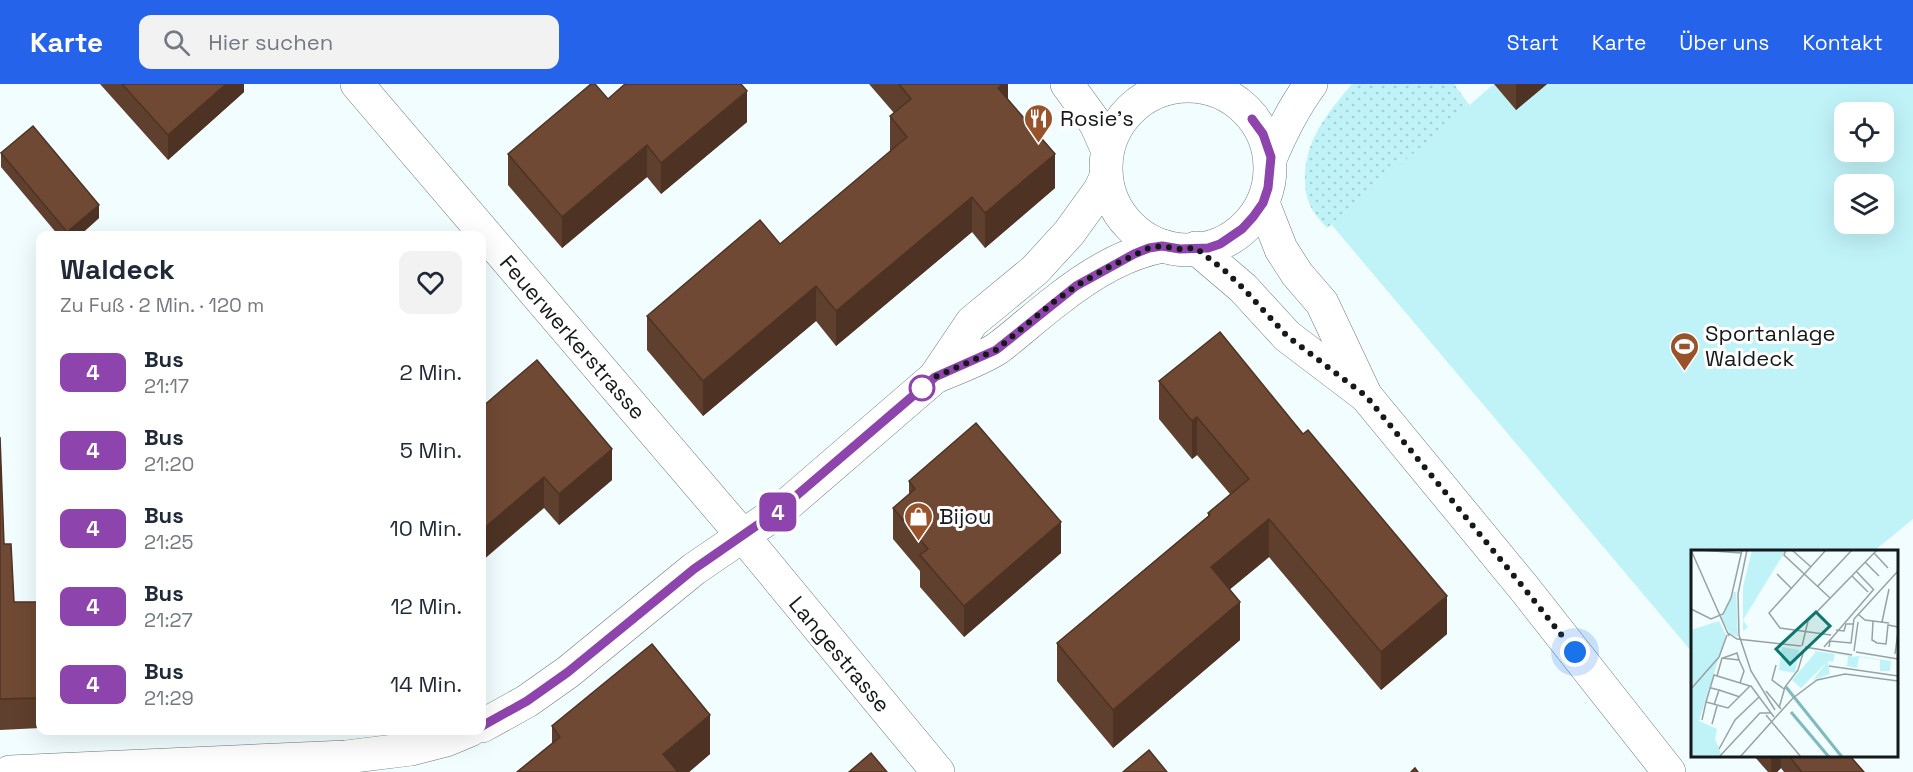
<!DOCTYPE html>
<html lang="de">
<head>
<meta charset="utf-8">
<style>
	body { margin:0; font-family:"Space Grotesk",sans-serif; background:#f2f2f3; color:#1f2937; height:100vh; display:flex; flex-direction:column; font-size:22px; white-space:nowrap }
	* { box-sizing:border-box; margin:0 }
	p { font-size:20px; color:#747a83 }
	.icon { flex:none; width:33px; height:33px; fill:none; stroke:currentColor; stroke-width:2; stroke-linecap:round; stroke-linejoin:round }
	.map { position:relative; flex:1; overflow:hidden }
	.drawer { position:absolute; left:36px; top:147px; width:450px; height:504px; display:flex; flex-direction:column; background:#fff; border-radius:12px; box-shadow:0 6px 24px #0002 }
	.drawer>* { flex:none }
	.badge { padding:0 12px; border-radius:9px; font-size:21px; line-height:39px }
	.buttons { position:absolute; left:1834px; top:18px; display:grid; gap:12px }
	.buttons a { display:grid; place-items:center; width:60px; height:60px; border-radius:12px; background:#fff; box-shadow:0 6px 24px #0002; font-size:30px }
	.you { position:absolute; width:30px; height:30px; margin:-15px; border:4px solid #fff; border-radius:50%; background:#1a73e8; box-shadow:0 0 0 9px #1a73e833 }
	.map>.badge { position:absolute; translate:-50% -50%; box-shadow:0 0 0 3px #fff }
	.round { display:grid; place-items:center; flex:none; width:63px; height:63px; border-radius:12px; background:#f2f2f3 }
	.summary { display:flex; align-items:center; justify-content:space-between; height:102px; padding:0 24px }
	h1 { font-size:28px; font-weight:700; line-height:45px }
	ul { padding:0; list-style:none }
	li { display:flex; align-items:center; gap:18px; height:78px; padding:0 24px }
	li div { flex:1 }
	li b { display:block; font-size:22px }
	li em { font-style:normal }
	li .badge { min-width:66px; font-weight:700; text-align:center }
	header { display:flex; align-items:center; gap:36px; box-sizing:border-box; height:84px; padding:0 30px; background:#2563eb; color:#fff }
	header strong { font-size:28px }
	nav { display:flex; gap:33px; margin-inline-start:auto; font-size:21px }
	.search { width:420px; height:54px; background:#f2f2f3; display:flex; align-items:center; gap:15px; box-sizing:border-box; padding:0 21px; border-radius:12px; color:#747a83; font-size:22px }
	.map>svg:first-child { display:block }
	.grass { fill:url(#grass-dots) }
	.pitch { fill:#c0f3f8; fill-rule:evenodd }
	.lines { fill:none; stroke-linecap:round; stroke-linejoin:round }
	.minor-casing { stroke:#707a7b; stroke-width:34 }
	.major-casing { stroke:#707a7b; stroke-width:34 }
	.minor { stroke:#fff; stroke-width:33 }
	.major { stroke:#fff; stroke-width:33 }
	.wall { fill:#5f3f2d }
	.shaded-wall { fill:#4e3324 }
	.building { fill:#6f4934; stroke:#4e3324; stroke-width:1.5 }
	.line-casing { stroke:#fff; stroke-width:14 }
	.line { stroke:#8e44ad; stroke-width:9 }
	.walk { stroke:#15191a; stroke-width:6; stroke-dasharray:0 10.8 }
	.stop-dot { fill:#fff; stroke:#8e44ad; stroke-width:3 }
	.labels { text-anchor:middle; stroke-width:6; stroke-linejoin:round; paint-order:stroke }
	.poi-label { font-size:22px; fill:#15191a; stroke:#fff; text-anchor:start }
	.street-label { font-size:22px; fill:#15191a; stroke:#fff }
	.inset-river { fill:none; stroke:#7ebac0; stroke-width:3 }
	.inset-road { fill:none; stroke:#99a2a3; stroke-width:1.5 }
	.view { fill:#0f766e; fill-opacity:0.15; stroke:#0f766e; stroke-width:3 }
	.inset-edge { fill:none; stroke:#15191a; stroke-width:3 }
</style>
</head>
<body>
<header>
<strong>Karte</strong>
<div class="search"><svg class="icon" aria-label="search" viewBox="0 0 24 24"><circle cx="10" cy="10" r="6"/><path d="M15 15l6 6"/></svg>Hier suchen</div>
<nav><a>Start</a><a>Karte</a><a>Über uns</a><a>Kontakt</a></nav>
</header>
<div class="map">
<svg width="1913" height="688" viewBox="0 0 1913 688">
	<defs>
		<pattern id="grass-dots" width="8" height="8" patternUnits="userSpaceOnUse" patternTransform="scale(1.5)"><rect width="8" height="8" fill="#c0f3f8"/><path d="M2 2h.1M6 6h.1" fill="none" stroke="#a4d0d4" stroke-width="1.8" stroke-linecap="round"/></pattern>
	</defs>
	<rect width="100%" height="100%" fill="#f1fdfe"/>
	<!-- grass -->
	<path class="grass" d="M1352,0H1454L1470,22L1327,144C1321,137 1314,130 1310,121C1306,113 1305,103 1305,94C1305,55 1328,29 1352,0Z"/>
	<!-- pitch -->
	<path class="pitch" d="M1494,0H1913V435L1874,467H1692V568L1331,140ZM1845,28H1884V68H1845ZM1845,100H1884V140H1845Z"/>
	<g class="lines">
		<defs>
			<g id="minor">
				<polyline points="357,0 743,452 938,688"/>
				<polyline points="1209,4 1223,0"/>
				<path d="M1271,73C1282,47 1294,23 1311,0"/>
				<path d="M935,293C954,285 982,275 998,264C1018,249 1036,232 1056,217C1086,193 1124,169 1163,162"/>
				<polyline points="482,642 527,617 568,588 694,485 782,425 935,293 972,238 1035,186 1069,149 1100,106 1106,93"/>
				<polyline points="10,688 346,673 411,665 446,656 470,646"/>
			</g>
			<g id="major">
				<polyline points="1067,0 1096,40 1107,65"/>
				<circle cx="1188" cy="84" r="82"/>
				<polyline points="1263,119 1281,165 1297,190 1322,219 1364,308"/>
				<polyline points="1196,164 1243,204 1287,252 1366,312 1524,504 1669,688"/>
			</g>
		</defs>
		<!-- minor casing -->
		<use href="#minor" class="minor-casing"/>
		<!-- major casing -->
		<use href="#major" class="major-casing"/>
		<!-- minor -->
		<use href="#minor" class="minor"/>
		<!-- major -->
		<use href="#major" class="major"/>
	</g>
	<!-- wall -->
	<g class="wall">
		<polygon points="100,0 244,0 244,8 168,76"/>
		<polygon points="869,0 1008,0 1008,15 1055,104 985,164 972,148 836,262 816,237 703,332 647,266 647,232 780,160 890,68 890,32 894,29"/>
		<polygon points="1494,0 1547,0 1516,26"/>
		<polygon points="608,15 747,38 661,110 647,93 562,164 508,101 508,70"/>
		<polygon points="1,69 99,134 79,152 59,152 1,83"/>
		<polygon points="1159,297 1447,550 1381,606 1269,473 1230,505 1240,556 1113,664 1057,597 1057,559 1208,432 1208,429 1230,410 1197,371 1192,375 1159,335"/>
		<polygon points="482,323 612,396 559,441 544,424"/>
		<polygon points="0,353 4,460 14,518 40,518 40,644 0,646"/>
		<polygon points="909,397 1061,469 964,553 920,503 920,487 893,455 893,424 909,410"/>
		<polygon points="552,642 710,670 689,688 517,688 552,660"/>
		<polygon points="1754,672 1850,672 1864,688 1784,688 1781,684 1777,688 1768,688"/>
	</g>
	<!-- shaded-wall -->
	<g class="shaded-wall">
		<polygon points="226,0 244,0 244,8 168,76 168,51"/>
		<polygon points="1003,0 1008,0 1008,30 998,4"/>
		<polygon points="1516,0 1547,0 1516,26"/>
		<polygon points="747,7 747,38 661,110 661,79"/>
		<polygon points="647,61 647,93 562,164 562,133"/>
		<polygon points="1055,70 1055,104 985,164 985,129"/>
		<polygon points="972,113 972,148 836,262 836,227"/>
		<polygon points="99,121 99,134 79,152 67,152 67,148"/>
		<polygon points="816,202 816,237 703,332 703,297"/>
		<polygon points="1197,333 1197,371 1192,375 1192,337"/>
		<polygon points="612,365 612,396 559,441 559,410"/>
		<polygon points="544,393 544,424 482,477 482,446"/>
		<polygon points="1269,435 1269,473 1211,521 1211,483"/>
		<polygon points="1061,438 1061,469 964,553 964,522"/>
		<polygon points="1447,512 1447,550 1381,606 1381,568"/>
		<polygon points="1240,518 1240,556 1113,664 1113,626"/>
		<polygon points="710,631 710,670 689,688 663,688 663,670"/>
		<polygon points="1771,672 1781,672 1781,684 1777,688 1771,688"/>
	</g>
	<!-- building -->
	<g class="building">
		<polygon points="122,0 226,0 168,51"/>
		<polygon points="591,0 595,0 608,15 625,0 741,0 747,7 661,79 647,61 562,133 508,70"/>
		<polygon points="899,0 1003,0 998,4 1055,70 985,129 972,113 836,227 816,202 703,297 647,232 760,136 780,160 907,53 890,32 911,15"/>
		<polygon points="33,42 99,121 67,148 1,69"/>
		<polygon points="1220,248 1303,350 1308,346 1447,512 1381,568 1269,435 1211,483 1240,518 1113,626 1057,559 1210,431 1208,429 1249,395 1197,333 1192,337 1159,297"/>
		<polygon points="537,276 612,365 559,410 544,393 482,446 482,323"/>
		<polygon points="976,339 1061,438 964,522 920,471 928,465 893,424 915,405 909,397"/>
		<polygon points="0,353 4,460 11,460 14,518 40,518 40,614 0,615"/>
		<polygon points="652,560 710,631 663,670 678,688 517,688 560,653 552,642"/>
		<polygon points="1149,666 1167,688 1123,688"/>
		<polygon points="871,669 887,688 849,688"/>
		<polygon points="1789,672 1850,672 1864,688 1802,688"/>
		<polygon points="1415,684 1418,688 1411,688"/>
	</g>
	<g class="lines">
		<defs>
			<polyline id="line" points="482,642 527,617 568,588 694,485 782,424 935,293 996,266 1076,202 1134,170 1149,164 1162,162 1180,165 1208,164 1220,160 1242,145 1253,133 1263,119 1268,104 1271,73 1263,50 1252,35"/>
		</defs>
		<!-- line casing -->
		<use href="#line" class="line-casing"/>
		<!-- line -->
		<use href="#line" class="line"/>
		<!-- walk -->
		<polyline class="walk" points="922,304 921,305 935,293 996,266 1055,217 1076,202 1109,183 1149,164 1162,162 1180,165 1196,164 1225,187 1243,204 1287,252 1366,312 1524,504 1575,568"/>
	</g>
	<!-- icons -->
	<defs>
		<symbol id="restaurant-pin" viewBox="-11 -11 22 30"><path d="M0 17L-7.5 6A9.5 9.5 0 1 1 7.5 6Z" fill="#99532a" stroke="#fff"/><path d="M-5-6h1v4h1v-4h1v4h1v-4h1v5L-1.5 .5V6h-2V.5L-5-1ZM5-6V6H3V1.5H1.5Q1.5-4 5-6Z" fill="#fff"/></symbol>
		<symbol id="stadium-pin" viewBox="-11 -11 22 30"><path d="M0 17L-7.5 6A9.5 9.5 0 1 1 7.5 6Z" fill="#99532a" stroke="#fff"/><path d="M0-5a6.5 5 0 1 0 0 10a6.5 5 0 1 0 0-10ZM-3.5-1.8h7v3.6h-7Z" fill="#fff"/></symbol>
		<symbol id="shop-pin" viewBox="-11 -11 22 30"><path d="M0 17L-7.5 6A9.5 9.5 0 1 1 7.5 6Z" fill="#99532a" stroke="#fff"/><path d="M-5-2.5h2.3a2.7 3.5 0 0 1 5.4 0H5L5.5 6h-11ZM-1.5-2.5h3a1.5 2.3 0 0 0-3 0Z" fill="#fff"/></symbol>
	</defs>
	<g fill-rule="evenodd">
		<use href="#restaurant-pin" x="1022" y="18" width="33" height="45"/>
		<use href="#stadium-pin" x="1668" y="246" width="33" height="45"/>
		<use href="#shop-pin" x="902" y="416" width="33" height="45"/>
	</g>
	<!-- markers -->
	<circle class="stop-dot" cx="922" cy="304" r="12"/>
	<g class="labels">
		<!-- poi labels -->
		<g class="poi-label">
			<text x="1060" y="42">Rosie's</text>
			<text x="1705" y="257">Sportanlage<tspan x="1705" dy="25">Waldeck</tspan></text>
			<text x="939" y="440">Bijou</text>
		</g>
		<!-- street labels -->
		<g class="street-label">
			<text transform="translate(573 253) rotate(49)" y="8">Feuerwerkerstrasse</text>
			<text transform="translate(840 570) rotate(50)" y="8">Langestrasse</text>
		</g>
	</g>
	<!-- overview -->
	<g transform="translate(1691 466)">
		<rect width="207" height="207" fill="#f1fdfe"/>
		<path d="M123,101L160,106L162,107L166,106L207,112L200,111L199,121H189V110L168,107L166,118L156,116L157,106L144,104L142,112L137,111L139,124L122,130L136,112Z" fill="#c0f3f8"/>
		<path d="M61,0H95L52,70L57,77L52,81V37ZM42,42H45L47,87L39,84L30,67ZM28,71L35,85L8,171L26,179L24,189L30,203L27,207H0V80Z" fill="#c0f3f8"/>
		<path d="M91,97L108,100L104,123L88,120ZM125,102L136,112L110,138L101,130Z" fill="#c0f3f8"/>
		<path class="inset-river" d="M95,137L151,207M100,162L138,207"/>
		<path class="inset-road" d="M0,0L38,86M9,0L50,3M56,0L47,44L48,85L60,121L84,160M95,0L93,5L139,48M101,0L120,17M135,0L78,63L89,78L140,85M183,3L197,18M174,12L188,26M165,21L183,40M86,24L100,38M161,26L177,42M127,36L161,0M0,59L20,69L32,64L40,48L51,0M167,64L174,70L198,73M182,71L181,90L186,93L195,94L197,75L207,77M191,72L198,39M145,80L153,81L155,74H162M37,83L46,89L110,96M111,96L117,71L186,0M114,97L161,105M133,97L183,39M138,97L139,91L160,93L163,69L207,21M163,101L167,72M165,102L207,109M204,104L207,82M32,108L46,103L48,110M85,115L81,130L93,139M138,116L207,126M26,126L31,108L48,110L53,121L49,133M59,136L37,158L15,152L23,125L59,136H60L83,167M20,138L28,140L23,155M0,139L28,107L36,85M28,140L49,147M75,141L90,159M88,158L94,137L107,120L113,100M75,165L110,207M11,170L15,152M21,174L26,156M28,199L44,170L68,147M28,207L69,163H81M49,207L102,148L126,130L154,124L207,131"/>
		<path class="view" d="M125,62L139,76L99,114L85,99Z"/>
		<rect width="207" height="207" class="inset-edge"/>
	</g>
</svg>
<div class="buttons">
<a><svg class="icon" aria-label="locate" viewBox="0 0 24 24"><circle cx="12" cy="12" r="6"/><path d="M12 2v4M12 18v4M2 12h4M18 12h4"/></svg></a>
<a><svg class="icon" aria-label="layers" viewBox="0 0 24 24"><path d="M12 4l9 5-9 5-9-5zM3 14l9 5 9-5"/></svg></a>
</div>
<div class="you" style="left:1575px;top:568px"></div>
<b class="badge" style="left:778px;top:428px;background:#8e44ad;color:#fff">4</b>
<section class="drawer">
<div class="summary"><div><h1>Waldeck</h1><p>Zu Fuß · 2 Min. · 120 m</p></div><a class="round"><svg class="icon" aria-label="heart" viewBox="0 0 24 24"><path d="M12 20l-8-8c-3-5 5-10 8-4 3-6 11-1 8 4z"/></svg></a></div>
<ul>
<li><span class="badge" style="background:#8e44ad;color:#fff">4</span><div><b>Bus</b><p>21:17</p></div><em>2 Min.</em></li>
<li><span class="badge" style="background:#8e44ad;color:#fff">4</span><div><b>Bus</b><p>21:20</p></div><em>5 Min.</em></li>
<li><span class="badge" style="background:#8e44ad;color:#fff">4</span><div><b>Bus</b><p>21:25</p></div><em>10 Min.</em></li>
<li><span class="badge" style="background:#8e44ad;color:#fff">4</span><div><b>Bus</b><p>21:27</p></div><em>12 Min.</em></li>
<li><span class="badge" style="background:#8e44ad;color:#fff">4</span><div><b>Bus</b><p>21:29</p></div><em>14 Min.</em></li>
</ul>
</section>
</div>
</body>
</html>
